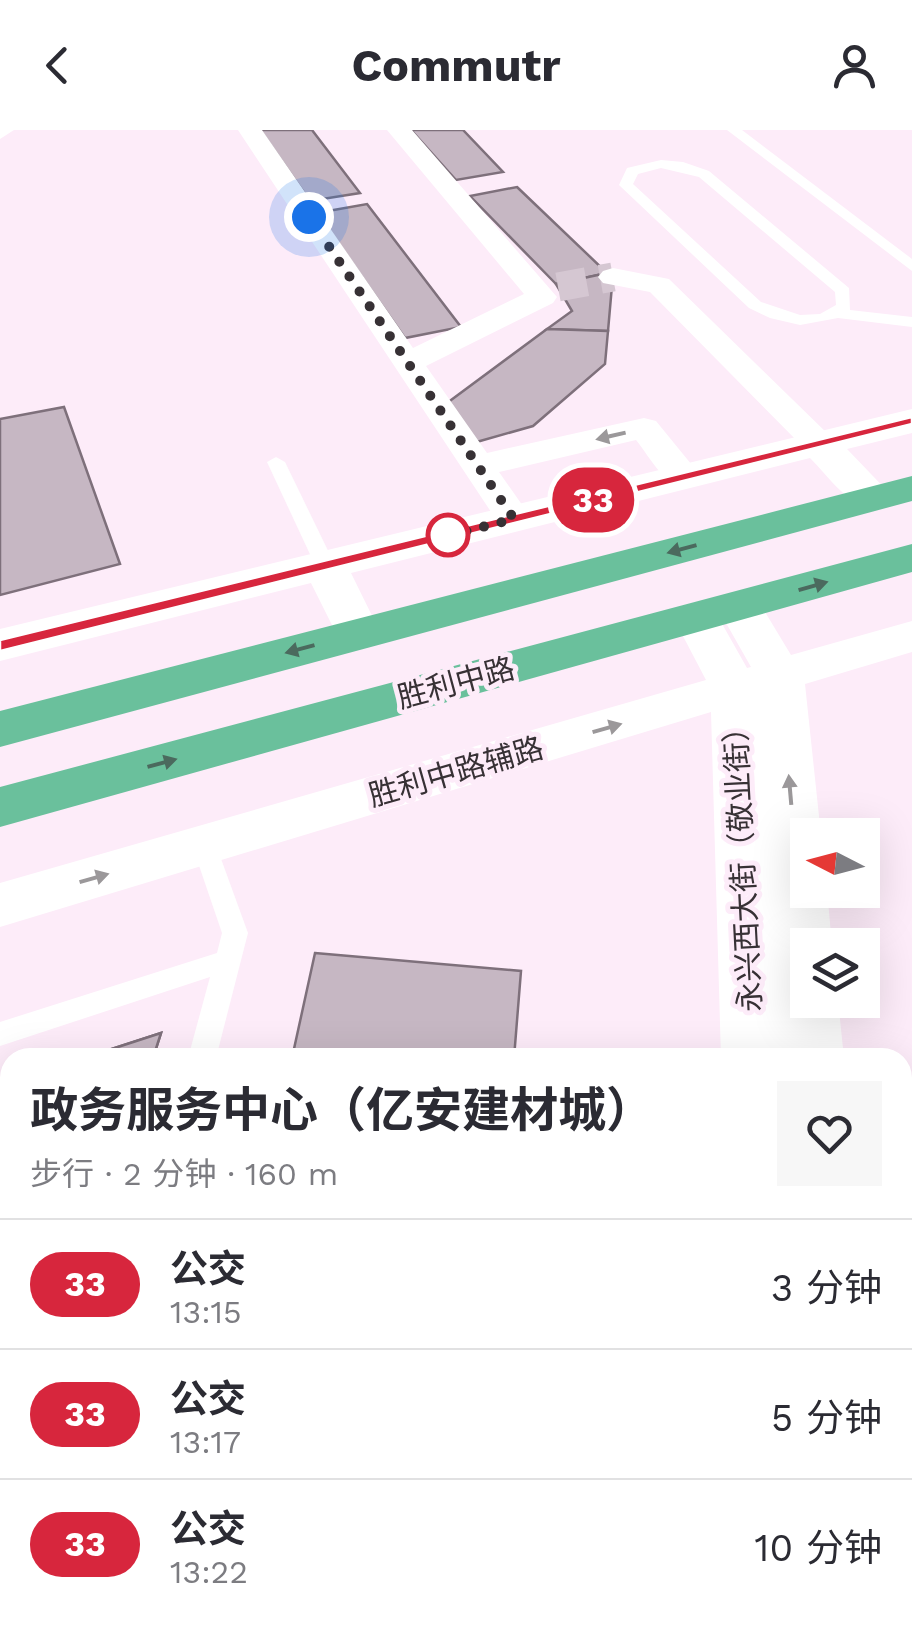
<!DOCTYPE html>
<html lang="zh">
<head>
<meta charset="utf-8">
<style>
	body { margin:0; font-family:"Work Sans","Noto Sans SC",sans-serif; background:#f7f7f7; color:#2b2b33; height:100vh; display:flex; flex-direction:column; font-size:38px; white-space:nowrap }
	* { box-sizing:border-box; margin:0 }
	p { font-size:32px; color:#7c7c81 }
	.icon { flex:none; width:55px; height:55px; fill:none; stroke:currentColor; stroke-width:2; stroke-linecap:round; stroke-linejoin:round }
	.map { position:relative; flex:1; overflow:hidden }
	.sheet { position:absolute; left:0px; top:918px; width:912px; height:582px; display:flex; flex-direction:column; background:#fff; border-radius:30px 30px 0 0; box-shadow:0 10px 40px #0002 }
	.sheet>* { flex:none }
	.badge { padding:0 20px; border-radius:32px; font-size:35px; line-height:65px }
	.needle { width:65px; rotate:276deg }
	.tools { position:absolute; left:790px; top:688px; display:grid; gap:20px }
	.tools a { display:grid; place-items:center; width:90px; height:90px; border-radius:0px; background:#fff; box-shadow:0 10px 40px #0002; font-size:50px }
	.you { position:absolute; width:50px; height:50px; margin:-25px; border:8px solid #fff; border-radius:50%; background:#1a73e8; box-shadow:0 0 0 15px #1a73e833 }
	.map>.badge { position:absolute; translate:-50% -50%; box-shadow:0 0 0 5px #fff }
	.round { display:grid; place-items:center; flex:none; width:105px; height:105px; border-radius:0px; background:#f7f7f7 }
	.overview { display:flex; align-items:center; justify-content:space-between; height:170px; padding:0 30px }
	h1 { font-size:48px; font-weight:700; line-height:75px }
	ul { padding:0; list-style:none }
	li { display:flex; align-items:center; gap:30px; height:130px; padding:0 30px; border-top:2px solid #e1e1e2 }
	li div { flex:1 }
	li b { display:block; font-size:38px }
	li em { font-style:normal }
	li .badge { min-width:110px; font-weight:700; text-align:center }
	header { display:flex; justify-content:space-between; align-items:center; height:130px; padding:0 30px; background:#fff; font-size:45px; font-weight:700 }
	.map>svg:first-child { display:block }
	.building { fill:#c6b7c3; stroke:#7e707b; stroke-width:2.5 }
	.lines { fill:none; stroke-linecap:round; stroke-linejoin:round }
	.minor-tunnel { stroke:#d5c7d2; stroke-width:29; stroke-dasharray:29 14; stroke-linecap:butt }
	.service { fill:#fff; fill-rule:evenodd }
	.minor { fill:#fff; fill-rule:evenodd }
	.secondary { fill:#fff; fill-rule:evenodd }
	.trunk { fill:#6ac09c; fill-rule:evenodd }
	.oneway { fill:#9b989a }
	.oneway2 { fill:#4b6a5e }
	.line { fill:#d7263d; stroke:#fff; stroke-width:2.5 }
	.walk { stroke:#373135; stroke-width:10; stroke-dasharray:0 18 }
	.stop-dot { fill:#fff; stroke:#d7263d; stroke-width:5 }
	.labels { text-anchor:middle; stroke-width:10; stroke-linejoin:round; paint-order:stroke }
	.street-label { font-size:30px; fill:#373135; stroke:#fdecf9 }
</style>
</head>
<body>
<header><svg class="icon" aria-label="back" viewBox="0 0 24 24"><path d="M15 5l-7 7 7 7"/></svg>Commutr<svg class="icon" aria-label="person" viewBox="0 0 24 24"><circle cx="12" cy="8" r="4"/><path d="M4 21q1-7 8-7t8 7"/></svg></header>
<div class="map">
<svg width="912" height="1499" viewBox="0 0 912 1499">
	<rect width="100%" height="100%" fill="#fdecf9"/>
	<!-- building -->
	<g class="building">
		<polygon points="260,0 312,0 360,63 310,71"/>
		<polygon points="411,0 463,0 503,42 456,50"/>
		<polygon points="517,57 607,143 556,154 470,66"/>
		<polygon points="367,74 461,197 405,208 317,83"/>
		<polygon points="607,143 613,144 608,201 547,199 572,181 556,154"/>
		<polygon points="547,199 608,201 605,234 533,296 473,313 443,276"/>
		<polygon points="64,277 120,434 0,465 0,289"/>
		<polygon points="315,823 521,841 514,928 292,928"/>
		<polygon points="161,903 153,928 84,928"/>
		<polygon points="161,903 153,928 84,928"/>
		<polygon points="10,951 10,1404 0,1437 0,955"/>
		<polygon points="10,951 10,1274 0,1273 0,955"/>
		<polygon points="0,1454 10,1455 10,1490 256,1490 320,1499 0,1499"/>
	</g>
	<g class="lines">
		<!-- minor-tunnel -->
		<polyline class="minor-tunnel" points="558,157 613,147"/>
		<!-- service -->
		<g class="service">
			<polygon points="727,0 742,0 912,129 912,141"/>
			<path d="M661,30L683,32L709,41L849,158L850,180L912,187V197L838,188L800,195L770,188L749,178L619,55L627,38ZM661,38L699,47L835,162L836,175L820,184L800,185L761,172L633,54L638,44Z"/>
			<polygon points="276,327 285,332 335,435 332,439 318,439 315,435 267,332"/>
			<polygon points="204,706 213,708 216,715 248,803 216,928 188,928 210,847 0,916 0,892 217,823 222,803 192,715 195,708"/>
			<polygon points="511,1490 570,1490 570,1499 514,1499"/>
		</g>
		<!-- minor -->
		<g class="minor">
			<polygon points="0,0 14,0 0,9"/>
			<path d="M238,0H262L413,218L524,164L387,0H412L557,167L553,173L426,236L487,323L644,288L656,291L696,340L702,347L696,354C666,362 653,331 636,310L499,342L532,389L527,397L514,400L501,397Z"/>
			<polygon points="613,138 669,149 831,307 836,314 831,321 819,324 807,321 650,162 603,153 598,147 603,141"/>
		</g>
		<!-- secondary -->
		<g class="secondary">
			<path d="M912,279V303L847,319L894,368L888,377C853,385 833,351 810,328L351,443L381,504L374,515L358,519L342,515L311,453L0,531V499Z"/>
			<polygon points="740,462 756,467 791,525 912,491 912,522 805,554 821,705 808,705 808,760 827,760 832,815 808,815 808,870 838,870 844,928 721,928 711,582 0,797 0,753 706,550 673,487 680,476 696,472 712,476 747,538 751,537 717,477 724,467"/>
			<rect x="737" y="1490" width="82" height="9"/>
			<polygon points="821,1490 902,1490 903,1499 821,1499"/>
		</g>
		<!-- trunk -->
		<g class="trunk">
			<polygon points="912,346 912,371 0,617 0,581"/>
			<polygon points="912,414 912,442 0,697 0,657"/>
		</g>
	</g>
	<!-- one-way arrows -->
	<defs><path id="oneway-solid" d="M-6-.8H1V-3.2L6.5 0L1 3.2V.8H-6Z" transform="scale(2.5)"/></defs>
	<g class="oneway">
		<use href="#oneway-solid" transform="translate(611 306) rotate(167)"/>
		<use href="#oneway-solid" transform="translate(607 598) rotate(-16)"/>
		<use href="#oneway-solid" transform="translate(790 660) rotate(-95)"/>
		<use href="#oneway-solid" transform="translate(94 748) rotate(-16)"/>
	</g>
	<g class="oneway2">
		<use href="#oneway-solid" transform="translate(682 419) rotate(165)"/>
		<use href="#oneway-solid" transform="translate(813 456) rotate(-16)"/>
		<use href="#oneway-solid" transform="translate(300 519) rotate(165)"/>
		<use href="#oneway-solid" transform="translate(162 633) rotate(-15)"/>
	</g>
	<!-- line -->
	<polygon class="line" points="912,287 912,294 0,521 0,510"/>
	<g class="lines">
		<!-- walk -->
		<polyline class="walk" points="309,87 514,389 439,408 448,405"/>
	</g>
	<!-- markers -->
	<circle class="stop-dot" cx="448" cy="405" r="20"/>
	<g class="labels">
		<!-- street labels -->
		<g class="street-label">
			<text transform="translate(456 553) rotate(-15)" y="10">胜利中路</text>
			<text transform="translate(456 642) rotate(-16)" y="10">胜利中路辅路</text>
			<text transform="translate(743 732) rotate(-93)" y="10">永兴西大街（敬业街）</text>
		</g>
	</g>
</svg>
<div class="tools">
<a><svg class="needle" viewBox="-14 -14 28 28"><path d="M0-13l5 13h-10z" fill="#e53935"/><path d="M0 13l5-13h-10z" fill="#7c7c81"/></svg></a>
<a><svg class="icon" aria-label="layers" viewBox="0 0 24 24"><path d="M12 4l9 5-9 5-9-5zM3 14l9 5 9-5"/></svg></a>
</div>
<div class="you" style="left:309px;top:87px"></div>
<b class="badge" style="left:593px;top:370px;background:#d7263d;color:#fff">33</b>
<section class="sheet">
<div class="overview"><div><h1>政务服务中心（亿安建材城）</h1><p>步行 · 2 分钟 · 160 m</p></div><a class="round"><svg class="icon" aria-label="heart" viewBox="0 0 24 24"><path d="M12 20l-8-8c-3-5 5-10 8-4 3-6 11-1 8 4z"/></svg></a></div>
<ul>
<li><span class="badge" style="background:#d7263d;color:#fff">33</span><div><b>公交</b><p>13:15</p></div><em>3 分钟</em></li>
<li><span class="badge" style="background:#d7263d;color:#fff">33</span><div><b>公交</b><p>13:17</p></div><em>5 分钟</em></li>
<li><span class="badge" style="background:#d7263d;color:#fff">33</span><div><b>公交</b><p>13:22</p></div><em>10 分钟</em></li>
</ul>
</section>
</div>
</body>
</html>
